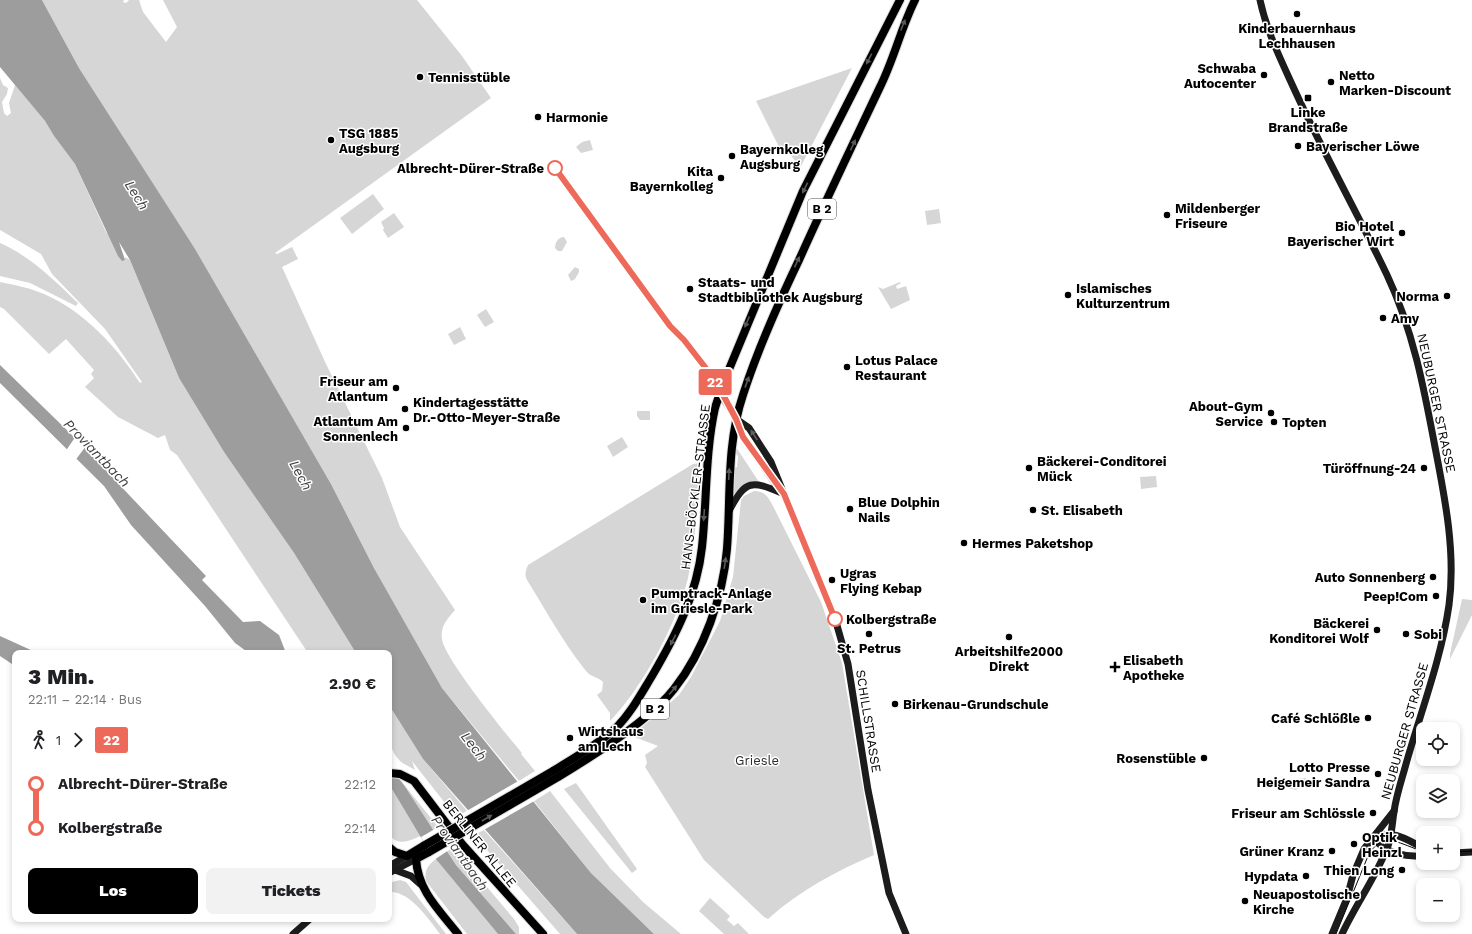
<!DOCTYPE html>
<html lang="de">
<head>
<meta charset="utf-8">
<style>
	body { margin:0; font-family:"Work Sans",sans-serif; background:#f2f2f2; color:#202124; height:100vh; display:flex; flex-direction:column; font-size:15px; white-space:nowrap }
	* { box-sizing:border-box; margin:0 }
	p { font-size:13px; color:#757577 }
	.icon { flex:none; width:22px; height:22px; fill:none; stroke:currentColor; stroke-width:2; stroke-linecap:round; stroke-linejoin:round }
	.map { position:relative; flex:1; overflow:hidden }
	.side { position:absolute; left:12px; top:650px; width:380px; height:272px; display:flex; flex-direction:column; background:#fff; border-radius:8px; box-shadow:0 2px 6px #0003 }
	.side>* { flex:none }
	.badge { padding:0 8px; border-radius:3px; font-size:14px; line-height:26px }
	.buttons { position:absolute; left:1416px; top:722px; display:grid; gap:8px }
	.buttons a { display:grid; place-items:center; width:44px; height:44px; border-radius:8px; background:#fff; box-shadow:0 2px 6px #0003; font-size:20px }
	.map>.badge { position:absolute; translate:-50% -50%; box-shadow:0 0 0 2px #fff }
	.legs { display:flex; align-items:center; gap:6px; height:44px; padding:0 16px; font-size:13px }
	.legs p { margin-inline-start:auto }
	.headline { display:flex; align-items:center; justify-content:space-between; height:68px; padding:0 16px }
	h1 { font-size:22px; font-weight:800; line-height:30px }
	.primary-button { display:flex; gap:8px; margin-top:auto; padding:8px 16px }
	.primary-button a { flex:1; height:46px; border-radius:8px; background:#000; color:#fff; font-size:16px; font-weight:800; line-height:46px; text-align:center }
	.primary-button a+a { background:#f2f2f2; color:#202124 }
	ul { padding:0 16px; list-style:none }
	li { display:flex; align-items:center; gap:14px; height:44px; font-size:15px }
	li i { display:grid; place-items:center; width:6px; height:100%; margin:0 5px; background:currentColor }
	li i::after { content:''; width:10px; height:10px; margin:-5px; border:3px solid; border-radius:50%; background:#fff }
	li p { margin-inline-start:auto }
	li:first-child i { background:linear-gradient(#0000 50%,currentColor 0) }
	li:last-child i { background:linear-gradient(currentColor 50%,#0000 0) }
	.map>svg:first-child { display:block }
	.green { fill:#d6d6d6 }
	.water { fill:#9d9d9d }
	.pier { fill:#fff }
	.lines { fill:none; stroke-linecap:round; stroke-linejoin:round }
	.primary-casing { stroke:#dbdbdb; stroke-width:10 }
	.secondary { stroke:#1c1c1c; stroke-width:7 }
	.primary { stroke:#000; stroke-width:8 }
	.tram { stroke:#000; stroke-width:1 }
	.primary-bridge-casing { stroke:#dbdbdb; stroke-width:10; stroke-linecap:butt }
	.primary-bridge { stroke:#000; stroke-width:8 }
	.oneway { fill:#595959 }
	.oneway2 { fill:#606060 }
	.line-1-casing { stroke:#fff; stroke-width:9 }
	.line-1 { stroke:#ed6a5a; stroke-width:6 }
	.poi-dot { fill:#000; stroke:#fff; stroke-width:1.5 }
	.stop-1-dot { fill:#fff; stroke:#ed6a5a; stroke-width:2 }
	.labels { text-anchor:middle; stroke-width:3; stroke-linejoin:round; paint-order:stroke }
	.shield { fill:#fff; stroke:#4c4c4c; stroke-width:1 }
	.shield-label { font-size:12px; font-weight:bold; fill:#000 }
	.poi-label { font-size:13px; font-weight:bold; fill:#000; stroke:#fff; text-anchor:start }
	.stop-label { font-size:13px; font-weight:bold; fill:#000; stroke:#fff; text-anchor:end }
	.street-label { font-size:13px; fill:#000; stroke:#fff }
	.park-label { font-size:13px; fill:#2d2d2d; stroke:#fff }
	.water-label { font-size:14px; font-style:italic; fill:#3e3e3e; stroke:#fff }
</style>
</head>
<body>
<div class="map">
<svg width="1472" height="934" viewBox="0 0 1472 934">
	<rect width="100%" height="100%" fill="#fff"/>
	<!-- green -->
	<g class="green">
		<path d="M42,0H124L123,2L126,3L129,0H139L143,12L166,42L177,27L163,0H417L462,56L491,98L275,253L277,254L292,247L298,259L282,267L326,364L382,478L400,527L455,610C448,618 440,626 442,639C444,658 506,734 522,753L521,754L535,771L519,781L442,688L374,568L331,484L195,250L79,68Z"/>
		<polygon points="852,68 800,168 790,154 780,149 756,101"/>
		<path d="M0,78L3,85L8,88L7,94L2,102L4,113L7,116L11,113L9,103L15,85L45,121L54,136L75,164L105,230L125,260V257L130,260L179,378L224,452L294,553L356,653H308L177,455L170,450L165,435L158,438L118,417L85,387L94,378L91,374L94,370L66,339L49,354L4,309L0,307V282C15,285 30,288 44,294C84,311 117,347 140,383L142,382L105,329L52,274L41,254L0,230Z"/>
		<polygon points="590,140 593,150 581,153 576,147 582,142"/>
		<polygon points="373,194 384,209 352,234 340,218"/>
		<polygon points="939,209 941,223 927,225 925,211"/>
		<polygon points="394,213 404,227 388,238 383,230 384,228 381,222"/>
		<path d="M564,237L567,242L562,251H558L555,248C555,243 558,237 564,237Z"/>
		<path d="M0,243C30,256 54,280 78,303L76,306L30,283L0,276Z"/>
		<polygon points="575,267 579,269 579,272 575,279 571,281 568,275"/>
		<polygon points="900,282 901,283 896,286 897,289 906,286 910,300 891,309 878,287 883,289"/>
		<polygon points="486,309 494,322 485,327 477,315"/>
		<polygon points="460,327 466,339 454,345 448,334"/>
		<polygon points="637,411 650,411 650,420 640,420 637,416"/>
		<polygon points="622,437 628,447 613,457 607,446"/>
		<polygon points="736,447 759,482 748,483 734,494 735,468 737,467 738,456 736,454"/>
		<path d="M701,463C697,501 696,540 688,578C677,623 643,687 610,721V713L597,695L602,691L603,682C598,677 591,677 587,672C566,647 545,609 527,580C524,574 526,570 528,565L693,464Z"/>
		<polygon points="1156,476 1157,487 1141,489 1140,477"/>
		<path d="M754,491C765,491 768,497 773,506L821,602L842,663L874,855C836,871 799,891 768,919L764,917L704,860L645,767L647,763L645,755L658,746L632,736L679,695L691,677L720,621L733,577L741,500L744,496Z"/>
		<polygon points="1462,599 1472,600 1472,615 1450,659 1450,654"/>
		<path d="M389,705L423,759L467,811L456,817L412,761L415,770C411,767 405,765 401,762C385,747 389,725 389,705Z"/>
		<polygon points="1306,778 1306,783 1296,790 1288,788 1288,780"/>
		<polygon points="576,783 637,869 632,873 564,789"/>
		<path d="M389,784L420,836C409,842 396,846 389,834Z"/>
		<polygon points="404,785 406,787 438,827 433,830"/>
		<polygon points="550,791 610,868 643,902 681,934 654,934 591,873 534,801"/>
		<polygon points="484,830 577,934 560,934 474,835"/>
		<polygon points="454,848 514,919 519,927 519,934 516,934 456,865 447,851"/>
		<path d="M436,859L498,934H467L426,881C424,870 428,865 436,859Z"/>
		<path d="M400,880L406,882L446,934H440C429,919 409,890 389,892V883Z"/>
		<polygon points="710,898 730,916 727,920 734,926 738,923 749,934 724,934 699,911"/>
	</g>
	<!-- water -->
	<g class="water">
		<polygon points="0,0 42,0 79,68 195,249 331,484 374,568 442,688 591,873 654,934 577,934 423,759 389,705 389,653 356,653 294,553 224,452 179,378 130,260 119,242 125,260 122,261 118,256 75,164 54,136 45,121 0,67"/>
		<polygon points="0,365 75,438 206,576 202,580 243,622 260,621 279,635 286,653 249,653 235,643 205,606 131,525 104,486 0,383"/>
		<polygon points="0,636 33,651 37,653 15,653 15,666 0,656"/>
		<polygon points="389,766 404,785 456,865 516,934 498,934 435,858 420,836 389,784"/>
	</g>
	<!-- pier -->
	<g class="pier">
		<polygon points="76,436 86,446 74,462 65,452"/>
		<polygon points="520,780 536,800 482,831 465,812"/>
		<polygon points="435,829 449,850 434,860 421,837"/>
	</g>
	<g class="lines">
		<defs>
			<g id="primary">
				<path d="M553,771C574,758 597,745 616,728C631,713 641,694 652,676C676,635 697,594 702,547C707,501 705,453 715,408C718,398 722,389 725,379L803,191L900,0"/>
				<polyline points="389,773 400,774 414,781 462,844 543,934"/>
				<path d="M558,777C593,756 649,721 674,689C704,651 723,597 727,549C731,497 726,445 743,395C758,348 778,304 799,260C825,202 853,144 880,87C894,59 901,28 915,0"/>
				<polyline points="389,847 395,852 407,856 425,845"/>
				<path d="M429,852L416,859C418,891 439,910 458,934"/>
			</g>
		</defs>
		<!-- primary casing -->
		<use href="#primary" class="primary-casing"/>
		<!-- secondary -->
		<g class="secondary">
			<path d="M1260,0C1267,33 1282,62 1296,93C1324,154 1358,214 1387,275C1413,330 1424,388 1435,447C1445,498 1456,553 1449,605C1441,660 1421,711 1406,764C1402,779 1396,796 1394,812C1392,824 1392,834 1388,846C1376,877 1356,904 1342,934"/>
			<polyline points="720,393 736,419 743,437 777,486"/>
			<polyline points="736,419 749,428 771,462 836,622 848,664 868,790 889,893 906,934"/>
			<path d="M729,511C746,479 751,480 784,494"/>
			<path d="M1374,838C1383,853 1406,857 1423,856"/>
			<path d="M1374,838C1395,830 1404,838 1423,848"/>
			<polyline points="1453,853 1472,852"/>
			<polyline points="389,866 407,856"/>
			<polyline points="395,870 411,876 420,884"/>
			<polyline points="389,873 416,859"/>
			<polyline points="293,934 310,919"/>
			<polyline points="1332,934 1347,898 1353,875 1364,849 1394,811"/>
		</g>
		<!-- primary -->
		<use href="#primary" class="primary"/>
		<!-- tram -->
		<g class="tram">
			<polyline points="1453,852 1472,851"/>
			<path d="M1336,934L1368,856C1383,828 1402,846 1423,851"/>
		</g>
		<defs>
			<g id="primary-bridge">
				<polyline points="425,845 553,771"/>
				<polyline points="429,852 558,777"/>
			</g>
		</defs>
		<!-- primary-bridge casing -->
		<use href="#primary-bridge" class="primary-bridge-casing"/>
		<!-- primary-bridge -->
		<use href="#primary-bridge" class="primary-bridge"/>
	</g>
	<!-- one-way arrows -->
	<defs><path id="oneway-solid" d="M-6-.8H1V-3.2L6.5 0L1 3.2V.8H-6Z"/></defs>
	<g class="oneway">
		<use href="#oneway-solid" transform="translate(903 25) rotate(-68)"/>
		<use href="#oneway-solid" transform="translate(869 59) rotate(117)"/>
		<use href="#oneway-solid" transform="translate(853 145) rotate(-65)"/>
		<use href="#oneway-solid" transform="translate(805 188) rotate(116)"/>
		<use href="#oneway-solid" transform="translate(797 262) rotate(-65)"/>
		<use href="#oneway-solid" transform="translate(747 322) rotate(113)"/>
		<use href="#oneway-solid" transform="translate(747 382) rotate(-70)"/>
		<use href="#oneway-solid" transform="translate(729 474) rotate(-87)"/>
		<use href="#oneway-solid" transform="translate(704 515) rotate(94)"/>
		<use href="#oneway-solid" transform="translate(725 563) rotate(-82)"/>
		<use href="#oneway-solid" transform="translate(673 640) rotate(117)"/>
		<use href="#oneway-solid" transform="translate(673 690) rotate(-50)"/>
		<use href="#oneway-solid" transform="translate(487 818) rotate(-30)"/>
	</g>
	<use class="oneway2" href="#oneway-solid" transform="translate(754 435) rotate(-123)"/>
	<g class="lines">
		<defs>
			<polyline id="line-1" points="555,168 670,326 684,340 715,380 736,419 743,437 784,494 835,619"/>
		</defs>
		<!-- line-1 casing -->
		<use href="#line-1" class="line-1-casing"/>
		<!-- line-1 -->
		<use href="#line-1" class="line-1"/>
	</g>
	<!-- markers -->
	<g class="poi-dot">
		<circle cx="1297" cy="14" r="4"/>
		<circle cx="1264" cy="75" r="4"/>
		<circle cx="420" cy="77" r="4"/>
		<circle cx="1331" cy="82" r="4"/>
		<rect x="1304" y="94" width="8" height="8" rx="2"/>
		<circle cx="538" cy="117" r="4"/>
		<circle cx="331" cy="140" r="4"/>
		<circle cx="1298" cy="146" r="4"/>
		<circle cx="732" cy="156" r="4"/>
		<circle cx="721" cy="178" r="4"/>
		<circle cx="1167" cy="215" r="4"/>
		<circle cx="1402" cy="233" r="4"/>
		<circle cx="690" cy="289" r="4"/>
		<circle cx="1068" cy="295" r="4"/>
		<circle cx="1447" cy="296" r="4"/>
		<circle cx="1383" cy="318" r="4"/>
		<circle cx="847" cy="367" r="4"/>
		<circle cx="396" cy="388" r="4"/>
		<circle cx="405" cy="409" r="4"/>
		<circle cx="1271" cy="413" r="4"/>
		<circle cx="1274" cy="422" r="4"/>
		<circle cx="406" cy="428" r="4"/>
		<circle cx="1029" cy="468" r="4"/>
		<circle cx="1424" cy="468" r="4"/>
		<circle cx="850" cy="509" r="4"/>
		<circle cx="1033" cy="510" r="4"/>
		<circle cx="964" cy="543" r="4"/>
		<circle cx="1433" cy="577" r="4"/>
		<circle cx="832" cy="580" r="4"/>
		<circle cx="1436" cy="596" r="4"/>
		<circle cx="643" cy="600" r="4"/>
		<circle cx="1377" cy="630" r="4"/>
		<circle cx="869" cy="634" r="4"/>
		<circle cx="1406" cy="634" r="4"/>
		<circle cx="1009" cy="637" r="4"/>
		<path d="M1113 661h4v4h4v4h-4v4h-4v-4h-4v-4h4z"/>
		<circle cx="895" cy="704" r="4"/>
		<circle cx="1368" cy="718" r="4"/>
		<circle cx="570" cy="738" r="4"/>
		<circle cx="1204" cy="758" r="4"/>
		<circle cx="1378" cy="774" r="4"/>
		<circle cx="1373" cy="813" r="4"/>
		<circle cx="1354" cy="844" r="4"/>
		<circle cx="1332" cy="851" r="4"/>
		<circle cx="1402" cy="870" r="4"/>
		<circle cx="1306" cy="876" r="4"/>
		<circle cx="1245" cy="901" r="4"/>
	</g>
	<g class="stop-1-dot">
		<circle cx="555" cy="168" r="7"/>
		<circle cx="835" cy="619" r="7"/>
	</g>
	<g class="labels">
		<!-- shield labels -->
		<g class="shield">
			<rect x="808" y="199" width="28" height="20" rx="3"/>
			<rect x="641" y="699" width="28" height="20" rx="3"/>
		</g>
		<g class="shield-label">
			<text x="822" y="213">B 2</text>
			<text x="655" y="713">B 2</text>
		</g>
		<!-- poi labels -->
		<g class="poi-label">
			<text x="1297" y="33" text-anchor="middle">Kinderbauernhaus<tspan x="1297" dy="15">Lechhausen</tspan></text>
			<text x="1256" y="73" text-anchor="end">Schwaba<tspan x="1256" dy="15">Autocenter</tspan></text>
			<text x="1339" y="80">Netto<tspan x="1339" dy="15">Marken-Discount</tspan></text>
			<text x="428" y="82">Tennisstüble</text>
			<text x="1308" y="117" text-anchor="middle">Linke<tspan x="1308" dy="15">Brandstraße</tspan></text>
			<text x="546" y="122">Harmonie</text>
			<text x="339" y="138">TSG 1885<tspan x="339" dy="15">Augsburg</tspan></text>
			<text x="1306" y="151">Bayerischer Löwe</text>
			<text x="740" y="154">Bayernkolleg<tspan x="740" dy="15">Augsburg</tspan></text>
			<text x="713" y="176" text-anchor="end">Kita<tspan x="713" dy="15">Bayernkolleg</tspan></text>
			<text x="1175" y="213">Mildenberger<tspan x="1175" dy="15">Friseure</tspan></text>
			<text x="1394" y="231" text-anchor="end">Bio Hotel<tspan x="1394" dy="15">Bayerischer Wirt</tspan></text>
			<text x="698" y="287">Staats- und<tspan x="698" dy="15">Stadtbibliothek Augsburg</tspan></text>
			<text x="1076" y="293">Islamisches<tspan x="1076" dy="15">Kulturzentrum</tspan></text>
			<text x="1439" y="301" text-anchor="end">Norma</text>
			<text x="1391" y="323">Amy</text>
			<text x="855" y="365">Lotus Palace<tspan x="855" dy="15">Restaurant</tspan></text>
			<text x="388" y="386" text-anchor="end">Friseur am<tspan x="388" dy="15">Atlantum</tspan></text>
			<text x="413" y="407">Kindertagesstätte<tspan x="413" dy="15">Dr.-Otto-Meyer-Straße</tspan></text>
			<text x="1263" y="411" text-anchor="end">About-Gym<tspan x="1263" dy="15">Service</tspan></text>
			<text x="398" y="426" text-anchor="end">Atlantum Am<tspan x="398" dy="15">Sonnenlech</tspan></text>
			<text x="1282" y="427">Topten</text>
			<text x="1037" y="466">Bäckerei-Conditorei<tspan x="1037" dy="15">Mück</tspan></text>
			<text x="1416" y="473" text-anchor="end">Türöffnung-24</text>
			<text x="858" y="507">Blue Dolphin<tspan x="858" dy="15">Nails</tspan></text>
			<text x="1041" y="515">St. Elisabeth</text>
			<text x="972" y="548">Hermes Paketshop</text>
			<text x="840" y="578">Ugras<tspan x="840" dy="15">Flying Kebap</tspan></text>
			<text x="1425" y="582" text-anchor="end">Auto Sonnenberg</text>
			<text x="651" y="598">Pumptrack-Anlage<tspan x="651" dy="15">im Griesle-Park</tspan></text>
			<text x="1428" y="601" text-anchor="end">Peep!Com</text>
			<text x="1369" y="628" text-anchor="end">Bäckerei<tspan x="1369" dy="15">Konditorei Wolf</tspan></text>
			<text x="1414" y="639">Sobi</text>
			<text x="869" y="653" text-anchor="middle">St. Petrus</text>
			<text x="1009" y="656" text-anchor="middle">Arbeitshilfe2000<tspan x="1009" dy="15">Direkt</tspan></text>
			<text x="1123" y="665">Elisabeth<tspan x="1123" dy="15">Apotheke</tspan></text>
			<text x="903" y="709">Birkenau-Grundschule</text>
			<text x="1360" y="723" text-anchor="end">Café Schlößle</text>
			<text x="578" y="736">Wirtshaus<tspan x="578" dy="15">am Lech</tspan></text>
			<text x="1196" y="763" text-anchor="end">Rosenstüble</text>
			<text x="1370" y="772" text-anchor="end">Lotto Presse<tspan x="1370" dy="15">Heigemeir Sandra</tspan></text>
			<text x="1365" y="818" text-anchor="end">Friseur am Schlössle</text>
			<text x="1362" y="842">Optik<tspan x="1362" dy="15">Heinzl</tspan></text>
			<text x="1324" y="856" text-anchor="end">Grüner Kranz</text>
			<text x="1394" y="875" text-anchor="end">Thien Long</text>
			<text x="1298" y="881" text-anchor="end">Hypdata</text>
			<text x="1253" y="899">Neuapostolische<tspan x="1253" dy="15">Kirche</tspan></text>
		</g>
		<!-- stop labels -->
		<g class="stop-label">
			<text x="544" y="173">Albrecht-Dürer-Straße</text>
			<text x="846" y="624" text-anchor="start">Kolbergstraße</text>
		</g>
		<!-- street labels -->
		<g class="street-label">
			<text transform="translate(1437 403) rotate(78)" y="5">NEUBURGER STRASSE</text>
			<text transform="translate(695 487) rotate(-83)" y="5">HANS-BÖCKLER-STRASSE</text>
			<text transform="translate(869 721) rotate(81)" y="5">SCHILLSTRASSE</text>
			<text transform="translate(1404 731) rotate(-74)" y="5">NEUBURGER STRASSE</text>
			<text transform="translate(480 843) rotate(51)" y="5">BERLINER ALLEE</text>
		</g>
		<!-- park labels -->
		<g class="park-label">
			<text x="757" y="765">Griesle</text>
		</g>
		<!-- water labels -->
		<g class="water-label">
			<text transform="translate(137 195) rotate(58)" y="5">Lech</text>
			<text transform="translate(97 453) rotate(46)" y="5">Proviantbach</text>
			<text transform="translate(301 475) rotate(61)" y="5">Lech</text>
			<text transform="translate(474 746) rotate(52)" y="5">Lech</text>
			<text transform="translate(460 853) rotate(55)" y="5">Proviantbach</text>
		</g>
	</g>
</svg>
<div class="buttons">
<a><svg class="icon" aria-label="locate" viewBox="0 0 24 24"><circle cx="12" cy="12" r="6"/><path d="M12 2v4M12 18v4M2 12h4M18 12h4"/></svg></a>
<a><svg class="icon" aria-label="layers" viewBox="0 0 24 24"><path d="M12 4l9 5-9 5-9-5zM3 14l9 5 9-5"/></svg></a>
<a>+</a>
<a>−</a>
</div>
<b class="badge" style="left:715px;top:382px;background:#ed6a5a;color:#fff">22</b>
<section class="side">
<div class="headline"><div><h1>3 Min.</h1><p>22:11 – 22:14 · Bus</p></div><b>2.90 €</b></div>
<div class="legs"><svg class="icon" aria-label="walk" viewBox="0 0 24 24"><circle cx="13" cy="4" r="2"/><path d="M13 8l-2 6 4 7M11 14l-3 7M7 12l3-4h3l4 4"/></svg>1<svg class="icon" aria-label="forward" viewBox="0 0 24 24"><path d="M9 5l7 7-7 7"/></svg><b class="badge" style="background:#ed6a5a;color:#fff">22</b></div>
<ul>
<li><i style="color:#ed6a5a"></i><b>Albrecht-Dürer-Straße</b><p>22:12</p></li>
<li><i style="color:#ed6a5a"></i><b>Kolbergstraße</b><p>22:14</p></li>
</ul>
<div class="primary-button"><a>Los</a><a>Tickets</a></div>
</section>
</div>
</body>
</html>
